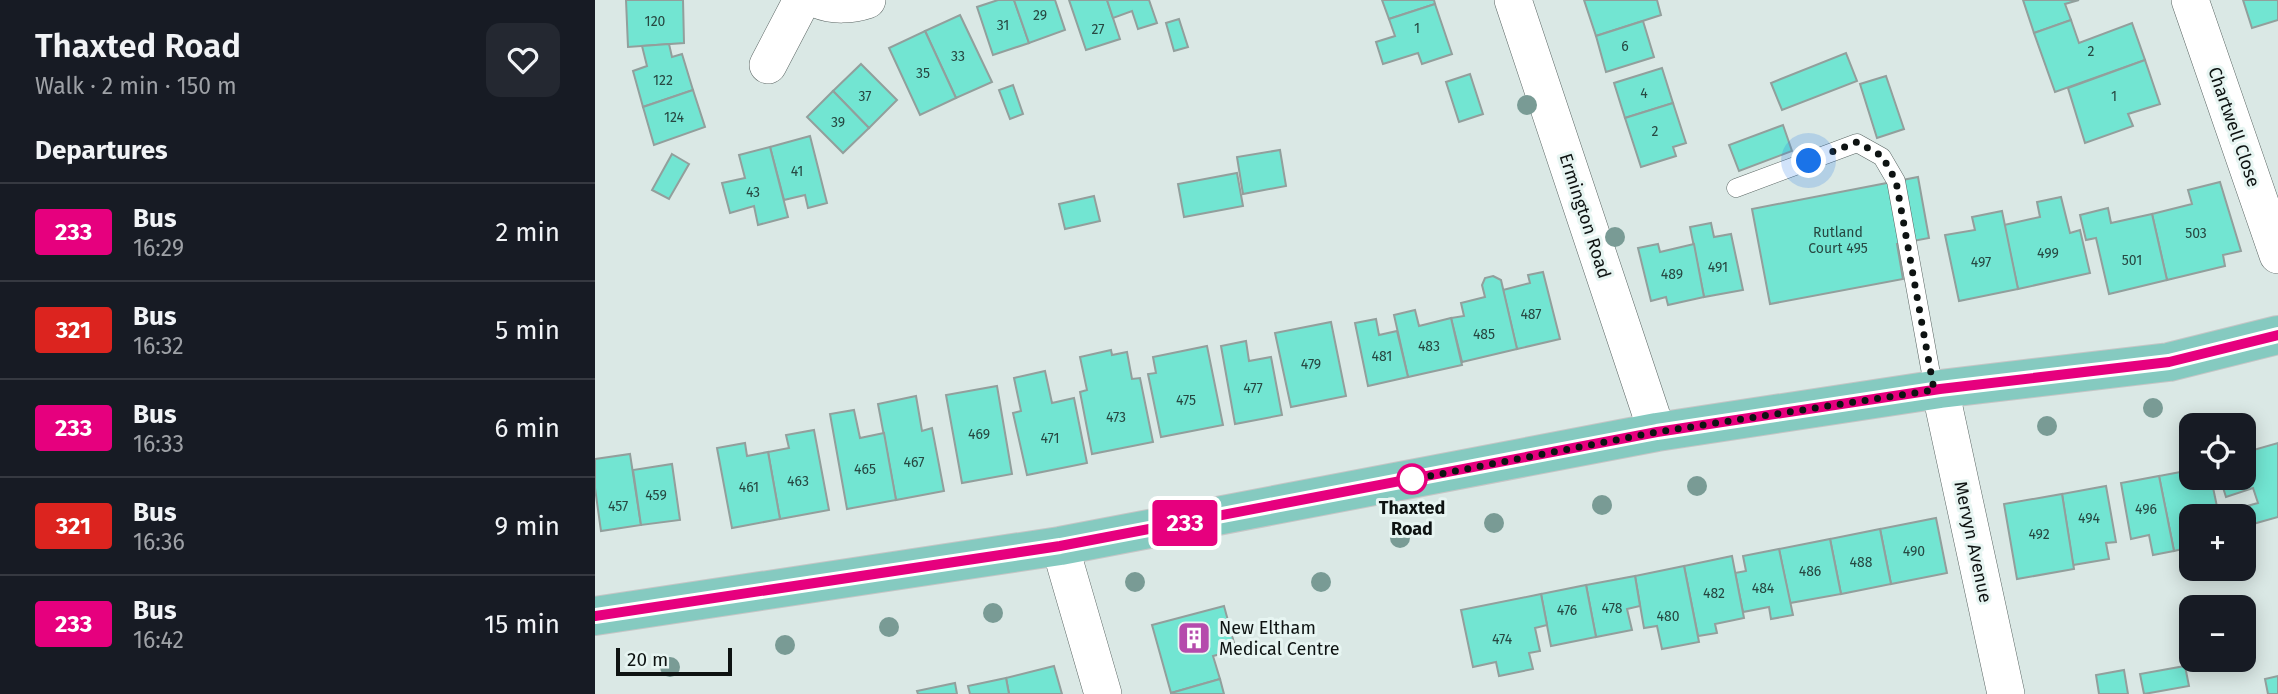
<!DOCTYPE html>
<html lang="en">
<head>
<meta charset="utf-8">
<style>
	body { margin:0; font-family:"Fira Sans",sans-serif; background:#242831; color:#f1f3f6; height:100vh; display:flex; flex-direction:column; font-size:26px; white-space:nowrap }
	* { box-sizing:border-box; margin:0 }
	p { font-size:23px; color:#9ea1a6 }
	.icon { flex:none; width:38px; height:38px; fill:none; stroke:currentColor; stroke-width:2; stroke-linecap:round; stroke-linejoin:round }
	.map { position:relative; flex:1; overflow:hidden }
	.details { display:flex; flex-direction:column; background:#171b24; width:595px }
	.details>* { flex:none }
	.badge { padding:0 14px; border-radius:5px; font-size:24px; line-height:46px }
	.buttons { position:absolute; left:1584px; top:413px; display:grid; gap:14px }
	.buttons a { display:grid; place-items:center; width:77px; height:77px; border-radius:14px; background:#171b24; box-shadow:0 4px 18px #0003; font-size:35px }
	.scale { position:absolute; left:21px; bottom:18px; width:116px; box-sizing:border-box; padding-left:7px; border:4px solid #0e1312; border-top:0; font-size:19px; line-height:24px; white-space:nowrap; color:#0e1312; -webkit-text-stroke:5px #e7f5f2; paint-order:stroke }
	.you { position:absolute; width:35px; height:35px; margin:-18px; border:5px solid #fff; border-radius:50%; background:#1a73e8; box-shadow:0 0 0 10px #1a73e833 }
	.map>.badge { position:absolute; translate:-50% -50%; box-shadow:0 0 0 4px #fff }
	h2 { padding:0 35px; font-size:26px; line-height:63px }
	.round { display:grid; place-items:center; flex:none; width:74px; height:74px; border-radius:14px; background:#242831 }
	.head { display:flex; align-items:center; justify-content:space-between; height:119px; padding:0 35px }
	h1 { font-size:33px; font-weight:600; line-height:52px }
	ul { padding:0; list-style:none }
	li { display:flex; align-items:center; gap:21px; height:98px; padding:0 35px; border-top:2px solid #363941 }
	li div { flex:1 }
	li b { display:block; font-size:26px }
	li em { font-style:normal }
	li .badge { min-width:77px; font-weight:700; text-align:center }
	main { display:flex; flex:1; min-height:0 }
	.map>svg:first-child { display:block }
	.building { fill:#72e5d2; stroke:#929f9c; stroke-width:2 }
	.lines { fill:none; stroke-linecap:round; stroke-linejoin:round }
	.service-casing { stroke:#5a6563; stroke-width:19 }
	.minor-casing { stroke:#5a6563; stroke-width:38 }
	.primary-casing { stroke:#c5c6c6; stroke-width:40 }
	.service { stroke:#fff; stroke-width:18 }
	.minor { stroke:#fff; stroke-width:37 }
	.primary { stroke:#85cac0; stroke-width:38 }
	.tree { fill:#799b95 }
	.line-casing { stroke:#fff; stroke-width:16 }
	.line { stroke:#e6007e; stroke-width:10 }
	.walk { stroke:#0e1312; stroke-width:7; stroke-dasharray:0 12.6 }
	.stop-dot { fill:#fff; stroke:#e6007e; stroke-width:3.5 }
	.labels { text-anchor:middle; stroke-width:6; stroke-linejoin:round; paint-order:stroke }
	.number-label { font-size:14px; fill:#274842 }
	.street-label { font-size:18px; fill:#0e1312; stroke:#e7f5f2 }
	.stop-label { font-size:18px; font-weight:bold; fill:#0e1312; stroke:#e7f5f2 }
	.poi-label { font-size:18px; fill:#0e1312; stroke:#e7f5f2; text-anchor:start }
</style>
</head>
<body>
<main>
<section class="details">
<div class="head"><div><h1>Thaxted Road</h1><p>Walk · 2 min · 150 m</p></div><a class="round"><svg class="icon" aria-label="heart" viewBox="0 0 24 24"><path d="M12 20l-8-8c-3-5 5-10 8-4 3-6 11-1 8 4z"/></svg></a></div>
<h2>Departures</h2>
<ul>
<li><span class="badge" style="background:#e6007e;color:#fff">233</span><div><b>Bus</b><p>16:29</p></div><em>2 min</em></li>
<li><span class="badge" style="background:#dc241f;color:#fff">321</span><div><b>Bus</b><p>16:32</p></div><em>5 min</em></li>
<li><span class="badge" style="background:#e6007e;color:#fff">233</span><div><b>Bus</b><p>16:33</p></div><em>6 min</em></li>
<li><span class="badge" style="background:#dc241f;color:#fff">321</span><div><b>Bus</b><p>16:36</p></div><em>9 min</em></li>
<li><span class="badge" style="background:#e6007e;color:#fff">233</span><div><b>Bus</b><p>16:42</p></div><em>15 min</em></li>
</ul>
</section>
<div class="map">
<svg width="1683" height="694" viewBox="0 0 1683 694">
	<rect width="100%" height="100%" fill="#dae8e5"/>
	<!-- building -->
	<g class="building">
		<polygon points="31,0 88,0 89,43 33,47"/>
		<polygon points="403,0 419,0 434,43 398,55 382,7"/>
		<polygon points="419,0 460,0 470,30 434,43"/>
		<polygon points="474,0 512,0 525,39 491,50"/>
		<polygon points="512,0 554,0 562,23 543,29 537,11 518,18"/>
		<polygon points="787,0 839,0 840,4 794,19"/>
		<polygon points="989,0 1062,0 1066,15 1001,36"/>
		<polygon points="1428,0 1484,0 1470,4 1476,20 1439,33"/>
		<polygon points="1648,0 1683,0 1683,20 1657,28"/>
		<polygon points="840,4 857,54 827,64 823,53 788,64 781,42 800,36 794,19"/>
		<polygon points="365,15 397,82 361,98 330,31"/>
		<polygon points="584,19 593,47 579,51 571,23"/>
		<polygon points="1476,20 1484,43 1537,23 1550,60 1460,92 1439,33"/>
		<polygon points="1048,21 1059,57 1011,72 1001,36"/>
		<polygon points="330,31 361,98 325,115 294,48"/>
		<polygon points="74,44 77,57 87,54 98,90 48,107 38,71 52,66 47,46"/>
		<polygon points="1251,53 1262,81 1187,110 1176,83"/>
		<polygon points="1550,60 1565,104 1533,114 1538,126 1490,143 1473,88"/>
		<polygon points="266,64 302,100 274,128 238,91"/>
		<polygon points="1067,68 1078,103 1030,118 1019,83"/>
		<polygon points="875,74 888,114 864,122 851,82"/>
		<polygon points="1291,76 1309,129 1282,138 1265,84"/>
		<polygon points="418,85 428,114 415,119 404,90"/>
		<polygon points="98,90 110,127 59,145 48,107"/>
		<polygon points="238,91 274,128 248,153 212,117"/>
		<polygon points="1078,103 1091,143 1078,147 1081,156 1046,167 1030,118"/>
		<polygon points="1188,125 1197,151 1144,171 1134,145"/>
		<polygon points="215,136 232,203 213,208 210,195 189,200 175,147"/>
		<polygon points="175,147 193,217 163,225 159,206 135,213 127,183 150,178 144,155"/>
		<polygon points="685,150 691,186 648,194 642,157"/>
		<polygon points="77,154 94,164 74,199 57,190"/>
		<polygon points="642,173 648,206 589,217 583,184"/>
		<polygon points="1323,177 1334,238 1302,244 1308,279 1175,304 1157,209"/>
		<polygon points="1625,182 1646,251 1628,255 1630,266 1572,280 1557,214 1597,204 1593,190"/>
		<polygon points="499,196 505,221 470,229 464,204"/>
		<polygon points="1466,197 1475,233 1485,230 1495,273 1423,289 1409,225 1445,217 1442,202"/>
		<polygon points="1513,208 1516,223 1557,214 1572,280 1514,294 1501,238 1491,240 1485,215"/>
		<polygon points="1407,211 1423,289 1364,301 1350,235 1380,230 1377,217"/>
		<polygon points="1116,223 1119,237 1136,234 1148,290 1109,297 1095,227"/>
		<polygon points="1063,244 1065,252 1099,244 1109,297 1073,305 1071,297 1056,301 1043,248"/>
		<polygon points="948,272 965,339 922,349 908,290 935,283 933,275"/>
		<polygon points="898,276 906,280 922,349 867,362 856,318 869,316 866,303 890,297 887,285 890,278"/>
		<polygon points="820,310 824,326 856,318 867,365 813,377 799,315"/>
		<polygon points="781,319 784,335 802,331 813,377 773,386 760,323"/>
		<polygon points="736,322 751,396 696,407 680,333"/>
		<polygon points="651,341 654,361 676,357 687,415 640,424 626,346"/>
		<polygon points="612,346 628,425 566,437 553,374 561,373 558,357"/>
		<polygon points="516,350 517,355 532,352 537,379 545,378 558,442 497,454 485,392 492,390 485,357"/>
		<polygon points="450,371 457,403 479,398 492,463 432,475 418,413 426,411 419,378"/>
		<polygon points="402,386 417,474 367,483 351,395"/>
		<polygon points="321,396 327,431 337,428 349,491 301,500 283,404"/>
		<polygon points="259,410 265,438 289,433 301,500 252,509 235,414"/>
		<polygon points="219,430 234,510 185,519 173,452 194,448 191,435"/>
		<polygon points="150,443 152,456 173,452 185,519 137,528 122,448"/>
		<polygon points="1683,443 1683,517 1658,524 1652,506 1663,503 1658,488 1631,497 1625,478 1648,478 1648,453"/>
		<polygon points="35,454 46,525 6,531 0,488 0,459"/>
		<polygon points="77,464 85,520 46,525 38,470"/>
		<polygon points="1596,470 1596,478 1616,478 1624,516 1596,516 1596,547 1579,551 1564,476"/>
		<polygon points="1564,476 1579,551 1558,555 1554,535 1536,539 1526,483"/>
		<polygon points="1511,486 1521,542 1511,543 1514,559 1478,565 1467,494"/>
		<polygon points="1467,494 1479,569 1422,579 1409,504"/>
		<polygon points="1341,518 1352,573 1296,584 1285,529"/>
		<polygon points="1285,529 1296,584 1246,594 1235,539"/>
		<polygon points="1235,539 1246,594 1195,603 1184,549"/>
		<polygon points="1184,549 1198,615 1176,619 1174,607 1148,612 1140,573 1151,571 1148,556"/>
		<polygon points="1137,556 1149,618 1120,624 1122,633 1103,636 1089,566"/>
		<polygon points="1089,566 1104,642 1067,649 1062,626 1049,628 1040,576"/>
		<polygon points="1040,576 1045,606 1032,609 1037,630 1001,637 991,585"/>
		<polygon points="991,585 1001,637 956,646 946,594"/>
		<polygon points="946,594 952,625 940,628 945,651 934,653 938,669 904,676 901,662 878,667 866,610"/>
		<polygon points="629,606 641,650 618,656 625,679 576,693 557,625"/>
		<polygon points="459,666 467,694 414,694 411,678"/>
		<polygon points="1590,666 1594,686 1549,694 1545,674"/>
		<polygon points="1529,670 1533,694 1504,694 1501,675"/>
		<polygon points="1683,676 1683,694 1673,694 1670,679"/>
		<polygon points="411,678 414,694 375,694 373,686"/>
		<polygon points="625,679 629,694 576,694 576,693"/>
		<polygon points="360,683 362,694 323,694 322,691"/>
	</g>
	<g class="lines">
		<defs>
			<polyline id="service" points="1141,188 1262,143 1287,157 1301,181 1339,390"/>
			<g id="minor">
				<path d="M224,0C238,6 257,5 272,0"/>
				<polyline points="918,0 1062,432"/>
				<polyline points="1595,0 1683,255"/>
				<polyline points="173,65 207,0"/>
				<polyline points="1345,389 1411,694"/>
				<polyline points="465,546 508,694"/>
			</g>
			<polyline id="primary" points="0,616 465,546 1062,432 1345,389 1574,362 1683,335"/>
		</defs>
		<!-- service casing -->
		<use href="#service" class="service-casing"/>
		<!-- minor casing -->
		<use href="#minor" class="minor-casing"/>
		<!-- primary casing -->
		<use href="#primary" class="primary-casing"/>
		<!-- service -->
		<use href="#service" class="service"/>
		<!-- minor -->
		<use href="#minor" class="minor"/>
		<!-- primary -->
		<use href="#primary" class="primary"/>
	</g>
	<!-- trees -->
	<g class="tree">
		<circle cx="932" cy="105" r="10"/>
		<circle cx="1020" cy="237" r="10"/>
		<circle cx="1558" cy="408" r="10"/>
		<circle cx="1452" cy="426" r="10"/>
		<circle cx="1102" cy="486" r="10"/>
		<circle cx="1007" cy="505" r="10"/>
		<circle cx="899" cy="523" r="10"/>
		<circle cx="805" cy="538" r="10"/>
		<circle cx="540" cy="582" r="10"/>
		<circle cx="726" cy="582" r="10"/>
		<circle cx="398" cy="613" r="10"/>
		<circle cx="294" cy="627" r="10"/>
		<circle cx="190" cy="645" r="10"/>
		<circle cx="75" cy="667" r="10"/>
	</g>
	<g class="lines">
		<defs>
			<polyline id="line" points="0,616 465,546 1062,432 1345,389 1574,362 1683,335"/>
		</defs>
		<!-- line casing -->
		<use href="#line" class="line-casing"/>
		<!-- line -->
		<use href="#line" class="line"/>
		<!-- walk -->
		<polyline class="walk" points="817,479 814,480 1062,432 1339,390 1301,181 1287,156 1262,142 1214,161"/>
	</g>
	<!-- icons -->
	<defs>
		<symbol id="building-square" viewBox="-11 -11 22 22"><rect x="-9" y="-9" width="18" height="18" rx="4" fill="#b54bac" stroke="#e7f5f2"/><path d="M-4-6H4V6H1V3H-1V6H-4ZM-2.5-4.3h1.7v1.8h-1.7ZM.8-4.3h1.7v1.8H.8ZM-2.5-1h1.7V.8h-1.7ZM.8-1h1.7V.8H.8Z" fill="#fff"/></symbol>
	</defs>
	<g fill-rule="evenodd">
		<use href="#building-square" x="580" y="619" width="38" height="38"/>
	</g>
	<!-- markers -->
	<circle class="stop-dot" cx="817" cy="479" r="14"/>
	<g class="labels">
		<!-- number labels -->
		<g class="number-label">
			<text x="445" y="20">29</text>
			<text x="60" y="26">120</text>
			<text x="408" y="30">31</text>
			<text x="822" y="33">1</text>
			<text x="503" y="34">27</text>
			<text x="1030" y="51">6</text>
			<text x="1496" y="56">2</text>
			<text x="363" y="61">33</text>
			<text x="328" y="78">35</text>
			<text x="68" y="85">122</text>
			<text x="1049" y="98">4</text>
			<text x="270" y="101">37</text>
			<text x="1519" y="101">1</text>
			<text x="79" y="122">124</text>
			<text x="243" y="127">39</text>
			<text x="1060" y="136">2</text>
			<text x="202" y="176">41</text>
			<text x="158" y="197">43</text>
			<text x="1243" y="237">Rutland<tspan x="1243" dy="16">Court 495</tspan></text>
			<text x="1601" y="238">503</text>
			<text x="1453" y="258">499</text>
			<text x="1537" y="265">501</text>
			<text x="1386" y="267">497</text>
			<text x="1123" y="272">491</text>
			<text x="1077" y="279">489</text>
			<text x="936" y="319">487</text>
			<text x="889" y="339">485</text>
			<text x="834" y="351">483</text>
			<text x="787" y="361">481</text>
			<text x="716" y="369">479</text>
			<text x="658" y="393">477</text>
			<text x="591" y="405">475</text>
			<text x="521" y="422">473</text>
			<text x="384" y="439">469</text>
			<text x="455" y="443">471</text>
			<text x="319" y="467">467</text>
			<text x="270" y="474">465</text>
			<text x="203" y="486">463</text>
			<text x="154" y="492">461</text>
			<text x="61" y="500">459</text>
			<text x="23" y="511">457</text>
			<text x="1551" y="514">496</text>
			<text x="1494" y="523">494</text>
			<text x="1444" y="539">492</text>
			<text x="1319" y="556">490</text>
			<text x="1266" y="567">488</text>
			<text x="1215" y="576">486</text>
			<text x="1168" y="593">484</text>
			<text x="1119" y="598">482</text>
			<text x="1017" y="613">478</text>
			<text x="972" y="615">476</text>
			<text x="1073" y="621">480</text>
			<text x="907" y="644">474</text>
		</g>
		<!-- street labels -->
		<g class="street-label">
			<text transform="translate(1639 127) rotate(71)" y="6">Chartwell Close</text>
			<text transform="translate(990 216) rotate(72)" y="6">Ermington Road</text>
			<text transform="translate(1378 542) rotate(78)" y="6">Mervyn Avenue</text>
		</g>
		<!-- stop labels -->
		<g class="stop-label">
			<text x="817" y="514">Thaxted<tspan x="817" dy="21">Road</tspan></text>
		</g>
		<!-- poi labels -->
		<g class="poi-label">
			<text x="624" y="634">New Eltham<tspan x="624" dy="21">Medical Centre</tspan></text>
		</g>
	</g>
</svg>
<div class="buttons">
<a><svg class="icon" aria-label="locate" viewBox="0 0 24 24"><circle cx="12" cy="12" r="6"/><path d="M12 2v4M12 18v4M2 12h4M18 12h4"/></svg></a>
<a>+</a>
<a>−</a>
</div>
<div class="scale">20 m</div>
<div class="you" style="left:1214px;top:161px"></div>
<b class="badge" style="left:590px;top:523px;background:#e6007e;color:#fff">233</b>
</div>
</main>
</body>
</html>
